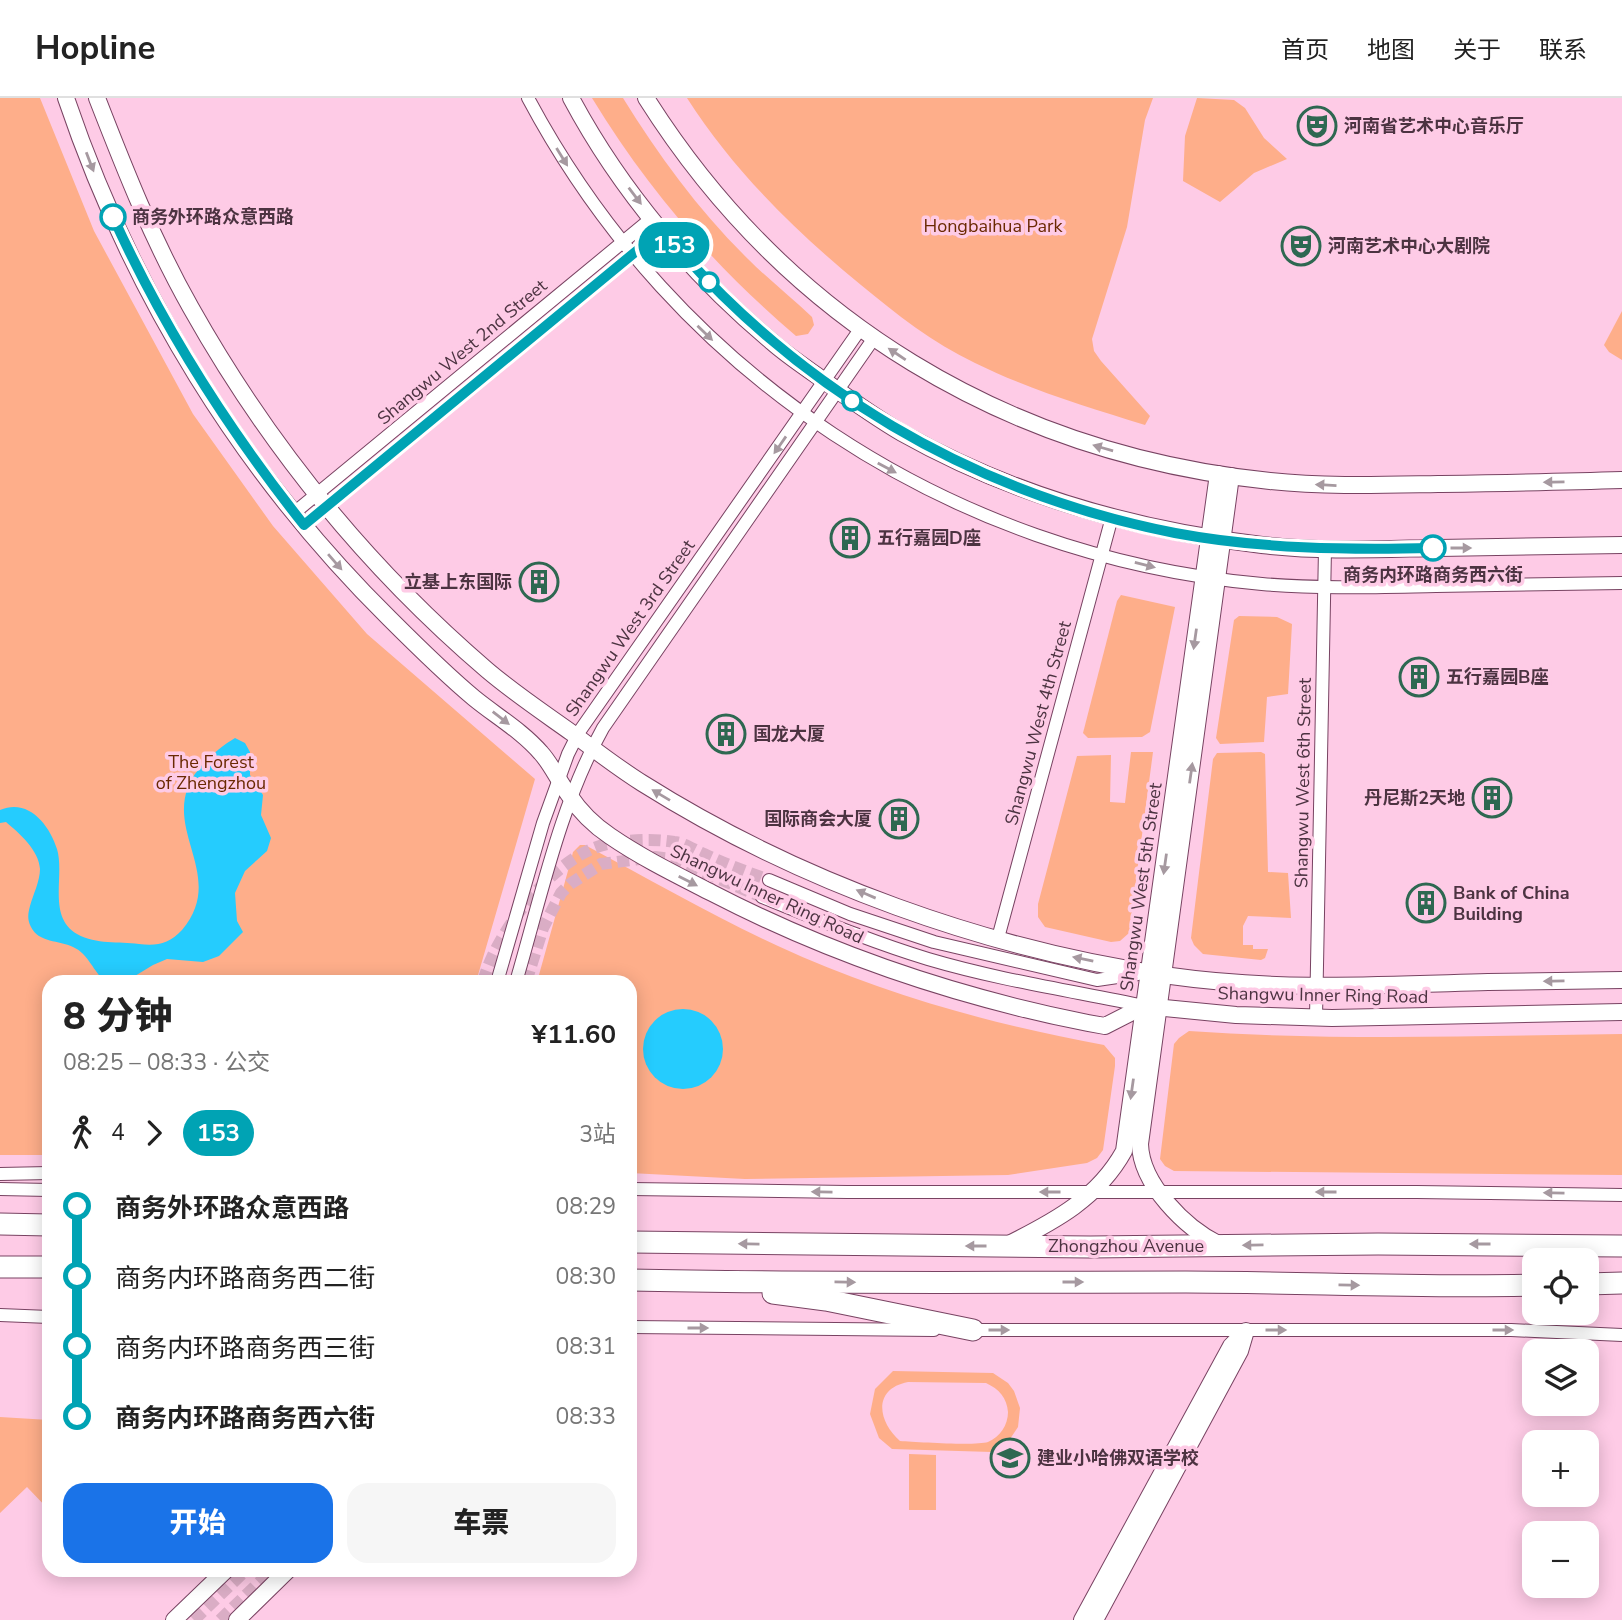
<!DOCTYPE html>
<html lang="zh">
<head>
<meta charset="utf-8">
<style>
	body { margin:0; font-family:"Nunito Sans","Noto Sans SC",sans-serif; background:#f6f6f6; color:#222; height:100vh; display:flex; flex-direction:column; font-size:26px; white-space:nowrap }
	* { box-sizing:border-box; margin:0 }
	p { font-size:23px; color:#767676 }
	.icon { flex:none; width:38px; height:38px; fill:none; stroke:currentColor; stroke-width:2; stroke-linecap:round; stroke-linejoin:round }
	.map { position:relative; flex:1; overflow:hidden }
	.drawer { position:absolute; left:42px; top:877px; width:595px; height:602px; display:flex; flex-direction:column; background:#fff; border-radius:21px; box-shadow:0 4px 18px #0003 }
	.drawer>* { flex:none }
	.badge { padding:0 14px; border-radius:23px; font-size:24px; line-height:46px }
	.controls { position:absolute; left:1522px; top:1150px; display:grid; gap:14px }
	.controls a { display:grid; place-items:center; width:77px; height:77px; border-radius:14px; background:#fff; box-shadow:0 4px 18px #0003; font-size:35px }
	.map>.badge { position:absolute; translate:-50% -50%; box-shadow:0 0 0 4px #fff }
	.legs { display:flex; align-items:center; gap:10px; height:77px; padding:0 21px; font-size:23px }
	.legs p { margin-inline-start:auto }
	.headline { display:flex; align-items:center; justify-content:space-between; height:119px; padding:0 21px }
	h1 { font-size:38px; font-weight:800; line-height:52px }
	.cta { display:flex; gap:14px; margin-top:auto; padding:14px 21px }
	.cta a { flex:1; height:80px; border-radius:21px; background:#1a73e8; color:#fff; font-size:28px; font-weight:800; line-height:80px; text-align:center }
	.cta a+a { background:#f6f6f6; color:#222 }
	ul { padding:0 21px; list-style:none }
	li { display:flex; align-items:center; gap:24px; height:70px; font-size:26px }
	li i { display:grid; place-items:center; width:10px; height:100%; margin:0 9px; background:currentColor }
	li i::after { content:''; width:18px; height:18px; margin:-9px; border:5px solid; border-radius:50%; background:#fff }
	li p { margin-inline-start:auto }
	li:first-child i { background:linear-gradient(#0000 50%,currentColor 0) }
	li:last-child i { background:linear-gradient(currentColor 50%,#0000 0) }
	header { display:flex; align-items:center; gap:42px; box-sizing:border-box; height:98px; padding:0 35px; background:#fff; border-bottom:2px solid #e0e0e0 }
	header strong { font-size:33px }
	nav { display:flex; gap:38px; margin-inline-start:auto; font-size:24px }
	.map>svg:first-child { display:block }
	.green { fill:#feae8a; fill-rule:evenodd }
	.water { fill:#25ccfe }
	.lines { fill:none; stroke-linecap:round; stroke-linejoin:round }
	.minor-tunnel { stroke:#daadc5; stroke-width:12; stroke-dasharray:12 6; stroke-linecap:butt }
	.minor-casing { stroke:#784362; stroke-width:14 }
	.tertiary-casing { stroke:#784362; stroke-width:18 }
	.trunk-casing { stroke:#784362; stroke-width:23 }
	.minor { stroke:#fff; stroke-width:12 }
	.tertiary { stroke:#fff; stroke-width:16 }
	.trunk { stroke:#fff; stroke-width:21 }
	.oneway { fill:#a699a0 }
	.line-1-casing { stroke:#fff; stroke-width:16 }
	.line-1 { stroke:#00a3b4; stroke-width:10 }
	.stop-1-dot { fill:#fff; stroke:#00a3b4; stroke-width:3.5 }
	.labels { text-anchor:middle; stroke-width:7; stroke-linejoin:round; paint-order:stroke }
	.poi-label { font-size:18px; font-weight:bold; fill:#4c3341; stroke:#fecbe6; text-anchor:start }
	.stop-label { font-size:18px; font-weight:bold; fill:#4c3341; stroke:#fecbe6; text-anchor:start }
	.park-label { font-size:18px; fill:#6a2902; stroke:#fecbe6 }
	.street-label { font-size:18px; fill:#4c3341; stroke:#fecbe6 }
</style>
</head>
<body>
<header>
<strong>Hopline</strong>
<nav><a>首页</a><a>地图</a><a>关于</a><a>联系</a></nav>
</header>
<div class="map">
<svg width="1622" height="1522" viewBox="0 0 1622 1522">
	<rect width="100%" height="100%" fill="#fecbe6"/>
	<!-- green -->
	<g class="green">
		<polygon points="0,0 40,0 94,133 193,316 273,428 367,536 535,681 476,884 49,884 49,1057 0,1057"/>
		<path d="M592,0H623C659,58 699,113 748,161C768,181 791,199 812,219L814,227L808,236L796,238C714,168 648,92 592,0Z"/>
		<path d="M687,0H1153L1145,22L1127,129L1092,241L1094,253L1101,263L1150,318L1145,327C1087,309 1030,292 975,265C933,245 896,216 861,187C795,133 733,72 687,0Z"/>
		<polygon points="1197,0 1234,2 1245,10 1264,40 1287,61 1254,75 1220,104 1183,83 1185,38"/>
		<polygon points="1622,213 1622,262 1609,254 1604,247"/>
		<polygon points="1121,497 1175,509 1150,634 1142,639 1088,640 1083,635 1117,503"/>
		<polygon points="1239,518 1277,519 1292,526 1288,596 1267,599 1264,644 1220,646 1216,640 1234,522"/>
		<polygon points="1131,654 1153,654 1129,835 1120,843 1111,844 1045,829 1038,819 1038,806 1077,658 1111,657 1110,704 1125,705"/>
		<polygon points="1261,654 1265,656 1268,774 1288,775 1291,820 1248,818 1243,828 1243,847 1253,847 1253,851 1268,851 1265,860 1261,862 1203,856 1194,847 1191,840 1213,661 1217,655"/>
		<path d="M580,747H585C649,781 713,818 778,848C880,895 993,927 1104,947L1115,960V968L1103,1052L1097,1060L1087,1065L1008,1077L745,1081L630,1075V884H537L571,762L573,754Z"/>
		<path d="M1189,933C1333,943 1478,938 1622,936V1077L1174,1073L1165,1068L1160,1061L1174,946L1179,940Z"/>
		<path d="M893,1273L993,1275L1008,1285L1014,1293L1020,1310L1018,1329L1008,1344L992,1354L892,1351L879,1340L870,1316L875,1291ZM908,1284L986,1285C999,1291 1007,1300 1008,1314C1008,1327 1000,1339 988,1344C975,1348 917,1344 900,1343C878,1324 872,1291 908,1284Z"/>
		<polygon points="0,1319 49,1322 49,1412 27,1389 0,1415"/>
		<polygon points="909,1356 936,1357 936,1412 909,1412"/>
	</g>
	<!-- water -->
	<g class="water">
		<path d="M235,640L245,645L250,654V677L263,697L261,717L271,740L267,753L245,773L235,795L237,823L243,834L219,858L203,864L167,861L153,867L125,884H106C93,874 89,856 73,849C59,842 39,845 31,829C27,821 28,816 30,808C33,797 40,783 40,771C39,752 19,735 6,724L0,725V712C28,700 49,726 57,751C65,777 47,819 77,836C97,847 118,843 139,846C157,848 169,846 182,832C225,781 169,738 188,689C195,670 218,650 235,640Z"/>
		<circle cx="683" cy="951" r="40"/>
	</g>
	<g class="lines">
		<!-- minor-tunnel -->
		<g class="minor-tunnel">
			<path d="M483,884C496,835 547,769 594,750C614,742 653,740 674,744C685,745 694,752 704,756C725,766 747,774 769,782"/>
			<polyline points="526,884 543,830 561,795 570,786 601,766 655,759 673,761 762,799"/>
			<polyline points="194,1522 246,1472"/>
			<polyline points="220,1522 272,1472"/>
		</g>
		<defs>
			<g id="minor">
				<path d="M528,0C675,276 950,458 1262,486C1320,491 1378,489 1436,488C1498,487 1560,486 1622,485"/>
				<polyline points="294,415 652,120"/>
				<polyline points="304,427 662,132"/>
				<polyline points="769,782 850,816 934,844 1097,882 1138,876"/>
				<path d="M762,799C817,821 872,844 928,861C999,882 1072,893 1144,908"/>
				<polyline points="998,840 1112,419"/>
				<polyline points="497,884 543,725 568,656 579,634 861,230"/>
				<path d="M516,884C541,799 560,707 603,630L874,240"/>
				<polyline points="1316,919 1325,451"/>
				<polyline points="0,1076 49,1075"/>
				<polyline points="0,1091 49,1092"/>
				<polyline points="630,1091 847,1094 1417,1094 1622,1097"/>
				<polyline points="0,1217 49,1219"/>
				<polyline points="630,1229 934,1232"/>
				<polyline points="966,1232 1511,1232 1622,1237"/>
			</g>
			<g id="tertiary">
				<path d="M66,0C132,195 242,375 389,520C416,547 444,575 474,600C496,618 522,633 541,655C552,667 559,684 569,697C579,712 595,728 610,738C642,760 677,777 712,795C830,856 957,899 1088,925L1105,928L1144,908L1236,917L1332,920L1622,914"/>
				<path d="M97,0C125,72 153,143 191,210C268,347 368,470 487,572C514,595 544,615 572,635C595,652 618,670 642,685C799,784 988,852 1171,878C1276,893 1382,887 1488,884C1532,883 1577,883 1622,882"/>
				<path d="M571,0C620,92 692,177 772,244C789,259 808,271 826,284C851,302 876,320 902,335C1012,397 1137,432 1262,447C1321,454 1380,451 1439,450C1500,449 1561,448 1622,447"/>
				<path d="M646,0C787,223 1008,356 1270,383C1326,389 1382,387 1438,386C1499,385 1561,384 1622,382"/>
				<path d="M1009,1146C1055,1123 1098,1100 1124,1053L1218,376"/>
				<path d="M1220,1147C1185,1130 1141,1086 1140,1046L1231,378"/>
				<polyline points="174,1522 226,1472"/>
				<polyline points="237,1522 288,1472"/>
				<polyline points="1082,1522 1231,1248 1246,1233"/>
				<polyline points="1095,1522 1240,1253 1245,1236"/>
			</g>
			<g id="trunk">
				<polyline points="0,1126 49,1127"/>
				<polyline points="630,1144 1090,1149 1378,1146 1622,1148"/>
				<polyline points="0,1169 49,1169"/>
				<path d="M630,1182C815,1186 1000,1184 1186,1184C1302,1184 1418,1190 1535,1187"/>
				<polyline points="1587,1186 1622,1185"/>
				<polyline points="773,1195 826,1202 973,1232"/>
			</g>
		</defs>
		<!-- minor casing -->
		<use href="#minor" class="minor-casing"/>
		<!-- tertiary casing -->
		<use href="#tertiary" class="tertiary-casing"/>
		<!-- trunk casing -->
		<use href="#trunk" class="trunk-casing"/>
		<!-- minor -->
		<use href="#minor" class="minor"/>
		<!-- tertiary -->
		<use href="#tertiary" class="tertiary"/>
		<!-- trunk -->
		<use href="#trunk" class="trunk"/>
	</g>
	<!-- one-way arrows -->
	<defs><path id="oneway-solid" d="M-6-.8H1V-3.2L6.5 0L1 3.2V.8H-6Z" transform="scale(1.75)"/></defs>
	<g class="oneway">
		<use href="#oneway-solid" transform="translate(562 59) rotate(58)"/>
		<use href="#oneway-solid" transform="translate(90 64) rotate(69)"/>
		<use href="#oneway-solid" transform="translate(635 98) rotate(53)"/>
		<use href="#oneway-solid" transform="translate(705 235) rotate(44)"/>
		<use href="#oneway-solid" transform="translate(897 256) rotate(-146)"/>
		<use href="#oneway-solid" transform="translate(780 347) rotate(125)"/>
		<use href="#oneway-solid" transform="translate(1103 350) rotate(-164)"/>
		<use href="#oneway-solid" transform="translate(887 370) rotate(28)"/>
		<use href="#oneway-solid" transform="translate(1554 384) rotate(179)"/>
		<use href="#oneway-solid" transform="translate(1326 387) rotate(-177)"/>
		<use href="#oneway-solid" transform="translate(1461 450)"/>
		<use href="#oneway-solid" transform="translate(335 464) rotate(49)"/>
		<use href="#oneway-solid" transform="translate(1145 467) rotate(14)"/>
		<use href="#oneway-solid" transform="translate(1195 541) rotate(98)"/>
		<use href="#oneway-solid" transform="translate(501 620) rotate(38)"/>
		<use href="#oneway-solid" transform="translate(1191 675) rotate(-82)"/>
		<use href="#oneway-solid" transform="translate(661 697) rotate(-149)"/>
		<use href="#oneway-solid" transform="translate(1165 766) rotate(98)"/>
		<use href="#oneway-solid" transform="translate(688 783) rotate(27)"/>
		<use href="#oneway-solid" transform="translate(866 796) rotate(-157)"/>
		<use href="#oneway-solid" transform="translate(1083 861) rotate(-169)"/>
		<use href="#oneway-solid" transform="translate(1554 883) rotate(179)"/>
		<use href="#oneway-solid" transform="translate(1132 991) rotate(98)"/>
		<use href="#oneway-solid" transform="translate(822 1094) rotate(-179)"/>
		<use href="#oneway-solid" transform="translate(1050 1094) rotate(180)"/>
		<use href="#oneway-solid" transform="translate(1326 1094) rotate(-180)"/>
		<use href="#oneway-solid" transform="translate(1554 1095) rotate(-179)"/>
		<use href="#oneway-solid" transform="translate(749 1146) rotate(-179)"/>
		<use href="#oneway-solid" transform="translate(1480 1146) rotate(-180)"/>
		<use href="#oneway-solid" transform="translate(1253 1147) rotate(179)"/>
		<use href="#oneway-solid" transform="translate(976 1148) rotate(-180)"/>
		<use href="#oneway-solid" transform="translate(845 1184) rotate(1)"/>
		<use href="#oneway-solid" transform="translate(1073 1184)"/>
		<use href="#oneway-solid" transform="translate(1349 1187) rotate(1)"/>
		<use href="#oneway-solid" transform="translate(698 1230)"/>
		<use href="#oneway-solid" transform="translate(999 1232)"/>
		<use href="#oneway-solid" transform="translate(1276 1232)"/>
		<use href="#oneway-solid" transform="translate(1503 1232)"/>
	</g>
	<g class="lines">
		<defs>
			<path id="line-1" d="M113,119C164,231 227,330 304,427L662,132C795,290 971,395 1175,435C1260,451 1347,452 1433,450"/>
		</defs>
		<!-- line-1 casing -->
		<use href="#line-1" class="line-1-casing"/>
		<!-- line-1 -->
		<use href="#line-1" class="line-1"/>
	</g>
	<!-- icons -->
	<defs>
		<symbol id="theatre-ring" viewBox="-11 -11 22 22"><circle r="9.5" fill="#fecbe6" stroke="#2e6851" stroke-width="1.5"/><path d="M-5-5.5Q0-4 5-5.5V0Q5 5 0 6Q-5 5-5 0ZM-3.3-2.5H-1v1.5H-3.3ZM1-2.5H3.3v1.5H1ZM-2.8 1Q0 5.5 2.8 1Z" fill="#2e6851"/></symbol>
		<symbol id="building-ring" viewBox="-11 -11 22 22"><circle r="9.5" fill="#fecbe6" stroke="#2e6851" stroke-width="1.5"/><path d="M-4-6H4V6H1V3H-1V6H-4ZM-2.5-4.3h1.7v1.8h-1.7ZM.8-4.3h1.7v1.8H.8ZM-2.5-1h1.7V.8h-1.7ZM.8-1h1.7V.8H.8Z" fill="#2e6851"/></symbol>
		<symbol id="school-ring" viewBox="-11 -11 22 22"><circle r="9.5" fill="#fecbe6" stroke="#2e6851" stroke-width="1.5"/><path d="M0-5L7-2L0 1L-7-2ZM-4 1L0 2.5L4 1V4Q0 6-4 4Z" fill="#2e6851"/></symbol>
	</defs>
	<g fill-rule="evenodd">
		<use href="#theatre-ring" x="1295" y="6" width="44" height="44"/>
		<use href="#theatre-ring" x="1279" y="126" width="44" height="44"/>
		<use href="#building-ring" x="828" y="418" width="44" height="44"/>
		<use href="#building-ring" x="517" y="462" width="44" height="44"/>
		<use href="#building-ring" x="1397" y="557" width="44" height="44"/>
		<use href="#building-ring" x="704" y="614" width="44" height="44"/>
		<use href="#building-ring" x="1470" y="678" width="44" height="44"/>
		<use href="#building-ring" x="877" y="699" width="44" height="44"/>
		<use href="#building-ring" x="1404" y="783" width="44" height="44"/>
		<use href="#school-ring" x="988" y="1338" width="44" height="44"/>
	</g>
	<!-- markers -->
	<g class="stop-1-dot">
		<circle cx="113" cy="119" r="12"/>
		<circle cx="709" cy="184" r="9"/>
		<circle cx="852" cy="303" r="9"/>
		<circle cx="1433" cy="450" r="12"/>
	</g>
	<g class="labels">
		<!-- poi labels -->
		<g class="poi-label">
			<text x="1344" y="34">河南省艺术中心音乐厅</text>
			<text x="1328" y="154">河南艺术中心大剧院</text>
			<text x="877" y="446">五行嘉园D座</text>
			<text x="512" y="490" text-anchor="end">立基上东国际</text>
			<text x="1446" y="585">五行嘉园B座</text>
			<text x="753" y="642">国龙大厦</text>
			<text x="1465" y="706" text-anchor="end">丹尼斯2天地</text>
			<text x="872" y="727" text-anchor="end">国际商会大厦</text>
			<text x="1453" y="801">Bank of China<tspan x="1453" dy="21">Building</tspan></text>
			<text x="1037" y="1366">建业小哈佛双语学校</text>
		</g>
		<!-- stop labels -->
		<g class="stop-label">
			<text x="132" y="125">商务外环路众意西路</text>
			<text x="1433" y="483" text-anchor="middle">商务内环路商务西六街</text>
		</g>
		<!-- park labels -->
		<g class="park-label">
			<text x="993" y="134">Hongbaihua Park</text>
			<text x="211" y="670">The Forest<tspan x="211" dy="21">of Zhengzhou</tspan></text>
		</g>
		<!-- street labels -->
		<g class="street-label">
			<text transform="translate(462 254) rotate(-40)" y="6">Shangwu West 2nd Street</text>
			<text transform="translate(630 530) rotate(-55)" y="6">Shangwu West 3rd Street</text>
			<text transform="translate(1038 625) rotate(-75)" y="6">Shangwu West 4th Street</text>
			<text transform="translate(1303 685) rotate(-89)" y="6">Shangwu West 6th Street</text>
			<text transform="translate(1141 789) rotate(-82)" y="6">Shangwu West 5th Street</text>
			<text transform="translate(767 796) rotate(25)" y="6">Shangwu Inner Ring Road</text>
			<text transform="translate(1323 897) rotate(1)" y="6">Shangwu Inner Ring Road</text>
			<text x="1126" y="1154">Zhongzhou Avenue</text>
		</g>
	</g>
</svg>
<div class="controls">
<a><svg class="icon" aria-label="locate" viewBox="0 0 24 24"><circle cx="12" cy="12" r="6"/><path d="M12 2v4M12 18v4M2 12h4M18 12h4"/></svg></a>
<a><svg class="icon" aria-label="layers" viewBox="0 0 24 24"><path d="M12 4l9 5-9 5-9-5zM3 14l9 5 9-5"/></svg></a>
<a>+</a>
<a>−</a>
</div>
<b class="badge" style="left:674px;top:147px;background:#00a3b4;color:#fff">153</b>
<section class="drawer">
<div class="headline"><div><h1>8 分钟</h1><p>08:25 – 08:33 · 公交</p></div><b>¥11.60</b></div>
<div class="legs"><svg class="icon" aria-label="walk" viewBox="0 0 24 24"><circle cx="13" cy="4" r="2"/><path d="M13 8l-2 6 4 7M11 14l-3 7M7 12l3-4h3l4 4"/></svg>4<svg class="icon" aria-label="forward" viewBox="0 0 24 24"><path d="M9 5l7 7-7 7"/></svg><b class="badge" style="background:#00a3b4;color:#fff">153</b><p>3站</p></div>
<ul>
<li><i style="color:#00a3b4"></i><b>商务外环路众意西路</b><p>08:29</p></li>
<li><i style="color:#00a3b4"></i><span>商务内环路商务西二街</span><p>08:30</p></li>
<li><i style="color:#00a3b4"></i><span>商务内环路商务西三街</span><p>08:31</p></li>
<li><i style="color:#00a3b4"></i><b>商务内环路商务西六街</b><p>08:33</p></li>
</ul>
<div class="cta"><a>开始</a><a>车票</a></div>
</section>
</div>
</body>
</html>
